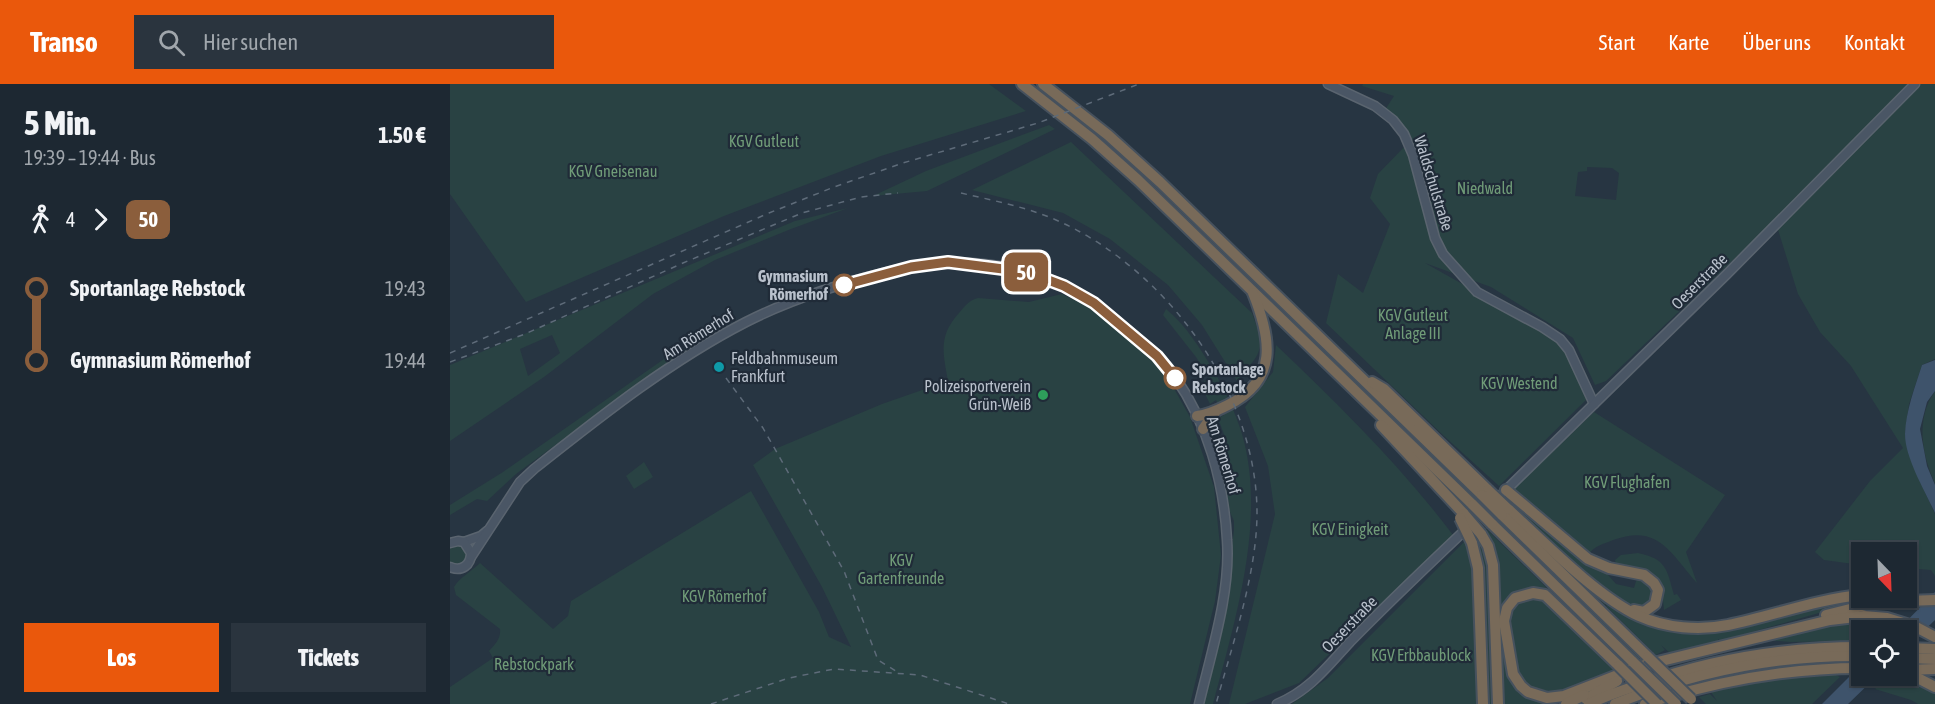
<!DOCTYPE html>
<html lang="de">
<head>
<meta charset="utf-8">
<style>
	body { margin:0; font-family:"Asap Condensed",sans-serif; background:#2a343e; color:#f1f3f6; height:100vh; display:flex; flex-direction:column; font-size:22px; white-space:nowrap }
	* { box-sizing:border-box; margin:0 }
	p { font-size:20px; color:#a0a6ac }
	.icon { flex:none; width:33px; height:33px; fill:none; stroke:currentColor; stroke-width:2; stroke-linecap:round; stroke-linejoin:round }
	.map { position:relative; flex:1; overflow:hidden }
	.sheet { display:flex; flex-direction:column; background:#1d2832; width:450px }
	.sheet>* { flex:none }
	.badge { padding:0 12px; border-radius:9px; font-size:21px; line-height:39px }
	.needle { width:39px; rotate:157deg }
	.tools { position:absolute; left:1401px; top:458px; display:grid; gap:12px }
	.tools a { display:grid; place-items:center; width:66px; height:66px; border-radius:0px; background:#1d2832; box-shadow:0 2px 4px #0004,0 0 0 2px #3b444d; font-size:30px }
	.map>.badge { position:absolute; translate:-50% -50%; box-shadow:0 0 0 3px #fff }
	.legs { display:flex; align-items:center; gap:9px; height:66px; padding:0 24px; font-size:20px }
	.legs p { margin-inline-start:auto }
	.summary { display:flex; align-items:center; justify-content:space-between; height:102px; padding:0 24px }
	h1 { font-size:33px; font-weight:800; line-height:45px }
	.cta { display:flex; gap:12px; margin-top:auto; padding:12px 24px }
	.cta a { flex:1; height:69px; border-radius:0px; background:#ea580c; color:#fff; font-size:24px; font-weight:800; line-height:69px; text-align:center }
	.cta a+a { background:#2a343e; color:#f1f3f6 }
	ul { padding:0 24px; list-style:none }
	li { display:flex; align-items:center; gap:21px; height:72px; font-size:22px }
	li i { display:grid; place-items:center; width:9px; height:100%; margin:0 8px; background:currentColor }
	li i::after { content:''; width:15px; height:15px; margin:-8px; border:4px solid; border-radius:50%; background:#1d2832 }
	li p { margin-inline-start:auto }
	li:first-child i { background:linear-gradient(#0000 50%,currentColor 0) }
	li:last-child i { background:linear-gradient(currentColor 50%,#0000 0) }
	header { display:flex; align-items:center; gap:36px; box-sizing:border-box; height:84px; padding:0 30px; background:#ea580c; color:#fff }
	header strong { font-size:28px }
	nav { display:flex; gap:33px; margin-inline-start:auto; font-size:21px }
	.search { width:420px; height:54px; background:#2a343e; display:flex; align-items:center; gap:15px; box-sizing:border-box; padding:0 21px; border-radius:0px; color:#a0a6ac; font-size:22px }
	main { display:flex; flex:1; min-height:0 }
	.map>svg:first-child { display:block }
	.green { fill:#294243; fill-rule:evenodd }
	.water { fill:#3e536b }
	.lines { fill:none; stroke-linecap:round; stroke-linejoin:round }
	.secondary-casing { stroke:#5a646f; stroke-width:11 }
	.highway-casing { stroke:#46515d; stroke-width:14 }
	.secondary { stroke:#4a5665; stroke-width:8 }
	.highway { stroke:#786a59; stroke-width:10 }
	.rail { stroke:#5e6b79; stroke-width:1.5; stroke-dasharray:6 6; stroke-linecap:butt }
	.highway-bridge-casing { stroke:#46515d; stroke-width:14; stroke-linecap:butt }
	.highway-bridge { stroke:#786a59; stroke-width:10 }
	.line-1-casing { stroke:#fff; stroke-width:14 }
	.line-1 { stroke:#8b5e3c; stroke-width:9 }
	.stop-1-dot { fill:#fff; stroke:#8b5e3c; stroke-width:3 }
	.culture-dot { fill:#0f9aa8; stroke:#202b38; stroke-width:2 }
	.leisure-dot { fill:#2e9e5b; stroke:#202b38; stroke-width:2 }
	.labels { text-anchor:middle; stroke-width:4.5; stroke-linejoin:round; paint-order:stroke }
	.park-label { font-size:16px; fill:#709c78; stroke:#202b38 }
	.street-label { font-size:16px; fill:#b9c1cc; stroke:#202b38 }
	.stop-label { font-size:16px; font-weight:bold; fill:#b9c1cc; stroke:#202b38; text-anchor:end }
	.poi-label { font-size:16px; fill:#b9c1cc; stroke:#202b38; text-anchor:start }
</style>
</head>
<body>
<header>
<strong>Transo</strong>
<div class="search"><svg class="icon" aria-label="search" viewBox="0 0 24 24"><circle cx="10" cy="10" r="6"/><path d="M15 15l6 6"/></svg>Hier suchen</div>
<nav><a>Start</a><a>Karte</a><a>Über uns</a><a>Kontakt</a></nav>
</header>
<main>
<section class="sheet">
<div class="summary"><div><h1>5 Min.</h1><p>19:39 – 19:44 · Bus</p></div><b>1.50 €</b></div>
<div class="legs"><svg class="icon" aria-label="walk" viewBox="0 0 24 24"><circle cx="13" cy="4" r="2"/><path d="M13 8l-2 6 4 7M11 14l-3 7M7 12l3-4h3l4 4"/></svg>4<svg class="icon" aria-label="forward" viewBox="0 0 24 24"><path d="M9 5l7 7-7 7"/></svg><b class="badge" style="background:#8b5e3c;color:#fff">50</b></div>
<ul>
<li><i style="color:#8b5e3c"></i><b>Sportanlage Rebstock</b><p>19:43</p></li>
<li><i style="color:#8b5e3c"></i><b>Gymnasium Römerhof</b><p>19:44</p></li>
</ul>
<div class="cta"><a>Los</a><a>Tickets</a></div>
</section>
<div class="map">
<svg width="1485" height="620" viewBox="0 0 1485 620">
	<rect width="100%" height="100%" fill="#273542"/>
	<!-- green -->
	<g class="green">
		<polygon points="0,0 539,0 576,27 431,72 274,132 76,218 0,110"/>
		<path d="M913,0H1485V275L1472,281L1459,320L1455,352L1465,386L1485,430V492L1481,486L1457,484L1456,468H1412L1411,481L1374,476L1365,468L1420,397L1453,364L1401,282L1370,248L1348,210L1325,136L1156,297L1145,301L1123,254L1041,203L975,179L1114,257L1139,313L1049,402L994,352L876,239L888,190L913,209L940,140L920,114L928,90L958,59L933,29L944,12L912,2ZM1137,83L1162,84L1169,89L1166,116L1125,112L1128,88L1137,87Z"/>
		<polygon points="599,41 605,45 477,107 423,112 476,87"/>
		<path d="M621,58L802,229C816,267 812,267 787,297L752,241L718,201L660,155L613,129L522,106Z"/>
		<path d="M398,124L341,145L265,176L203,210L94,293L0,357V281L345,137ZM102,251L110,269L78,292L70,265Z"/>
		<path d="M612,210L639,223L674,248L703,277L722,301L740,333L764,403L771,471L765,517L740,620H0V603L43,574L39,567C45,560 51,555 50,545L6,511L4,503C9,494 22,487 30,479L103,545L118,532L121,517L301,407L369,528L379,553L401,563L372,503L303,381L325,365L432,320L498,297C493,269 488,252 509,229C515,222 519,216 528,214L579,218Z"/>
		<path d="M716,225C736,241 751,266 764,287C775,307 785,327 792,350C817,435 785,537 763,620H754L780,477L784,446V437L780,428L776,402L765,361L776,356L768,334L774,331L766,316L760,320L750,300L759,294L746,273L713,231Z"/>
		<polygon points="840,232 1034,421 1032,423 1022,413 859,254 858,250 856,252 837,234"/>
		<polygon points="241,261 66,390 37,417 27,415 0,431 0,421 53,388 214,275"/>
		<path d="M826,261C889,321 951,382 1003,451L849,599L795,620H779L825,430L818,382L795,323L823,288Z"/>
		<path d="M1485,307V400C1472,370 1465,336 1485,307Z"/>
		<path d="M1144,328L1275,411L1236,468L1247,499C1221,470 1209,439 1163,456C1154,460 1144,462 1139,470L1062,407Z"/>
		<polygon points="194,378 203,393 184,405 176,392"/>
		<polygon points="1060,413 1152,484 1166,500 1184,504 1187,494 1196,496 1205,509 1199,522 1185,524 1149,501 1061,421 1057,416"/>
		<polygon points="1042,429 1134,518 1133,521 1135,520 1192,575 1189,576 1040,431"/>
		<polygon points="1031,440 1175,580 1098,510 1057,519 1063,596 1103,617 1104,620 1051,620 1046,481 1029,442"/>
		<polygon points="1025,447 1039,474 1045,620 1036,620 1022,449"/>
		<polygon points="1015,457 1024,479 1028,620 842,620 878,594"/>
		<polygon points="6,460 14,462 18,470 16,478 9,482 0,479 0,463"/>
		<path d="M1188,469C1217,475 1217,486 1224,511L1227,510L1231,516L1214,526L1212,506L1166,481L1165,476L1171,471Z"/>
		<polygon points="1104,472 1168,524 1233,545 1412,513 1421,514 1271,557 1268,555 1268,557 1232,567 1230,566 1230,568 1221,570 1211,561 1215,566 1206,571 1156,522 1157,521 1161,524 1162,523 1157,518 1155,521 1145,511 1146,510 1143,509"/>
		<polygon points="1069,514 1092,514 1157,577 1166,589 1113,611 1086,609 1068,594 1057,537 1065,517"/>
		<polygon points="1408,537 1442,541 1437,546 1412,546 1411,549 1409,549 1409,557 1341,558 1315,556 1378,541"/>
		<polygon points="1382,589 1390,593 1362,620 1256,620 1249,613 1260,610 1267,617 1259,605 1319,596 1319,594"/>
		<path d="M1437,594C1456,595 1470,597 1485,609V620H1468L1461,616L1425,605Z"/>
	</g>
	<!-- water -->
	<g class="water">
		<path d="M1485,276V307L1477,318L1470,345L1477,382L1485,401V429C1475,407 1455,374 1455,350C1456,326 1465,303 1472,281Z"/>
		<polygon points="1485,508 1485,536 1457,563 1456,546 1448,546"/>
		<polygon points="1411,581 1412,591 1428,591 1398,620 1372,620"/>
	</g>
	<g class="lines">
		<defs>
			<g id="secondary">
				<polyline points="878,0 925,22 943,36 954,50 963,71 985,154 993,170 1027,208 1092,243 1110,255 1119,266 1144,320"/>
				<polyline points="1053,409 1277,190 1465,0"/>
				<polyline points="14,458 31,452 37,447"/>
				<path d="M0,459L8,457L14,458L21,469C21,481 12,488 0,483"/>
				<path d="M21,473L70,398L84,385C151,332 220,277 296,238C345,213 407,194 460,183C510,173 567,180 613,201C639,213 662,232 683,251C698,264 713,277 725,293C758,340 774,399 777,456C781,508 761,569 749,620"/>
				<path d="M827,620C859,607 877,583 900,558C936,521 975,484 1013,448"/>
			</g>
			<g id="highway">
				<polyline points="572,0 642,55 688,96 1023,421"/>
				<polyline points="593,0 658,51 710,98 1032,411"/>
				<polyline points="922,298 934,305 1038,406"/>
				<path d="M747,332C758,331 768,326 778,321C829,296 821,254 803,209"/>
				<polyline points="931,341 1014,430"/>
				<polyline points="753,345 765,328"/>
				<polyline points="1056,406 1138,475 1159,484 1194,491 1204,499 1208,506 1205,520 1194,528 1184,526"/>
				<path d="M1058,425C1093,457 1146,512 1189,532C1216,544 1249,547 1278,541C1323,532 1366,515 1412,511"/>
				<polyline points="1052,431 1198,573"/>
				<polyline points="1042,440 1183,578"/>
				<polyline points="1031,450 1038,462 1043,481 1048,620"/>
				<polyline points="1022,459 1028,484 1033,620"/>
				<polyline points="1376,531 1428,518 1485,516"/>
				<polyline points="1456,564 1485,565"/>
				<polyline points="1456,574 1485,575"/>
				<polyline points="1169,582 1095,511 1083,509 1065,514 1057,524 1054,537 1063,590 1071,602 1078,608 1097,614 1114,612 1191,582 1380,536 1414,532 1437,534 1466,543 1485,553"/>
				<polyline points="1456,586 1485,585"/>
				<polyline points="1456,588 1485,603"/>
				<polyline points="1136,615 1167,597"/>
				<polyline points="1116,620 1134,611"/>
				<path d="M1139,620C1157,611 1176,605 1195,599C1266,574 1336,563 1412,563"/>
				<path d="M1165,620C1244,588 1326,571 1412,572"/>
				<path d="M1195,620C1266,597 1337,584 1412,584"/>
			</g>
		</defs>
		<!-- secondary casing -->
		<use href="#secondary" class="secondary-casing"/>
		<!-- highway casing -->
		<use href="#highway" class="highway-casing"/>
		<!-- secondary -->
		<use href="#secondary" class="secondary"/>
		<!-- highway -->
		<use href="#highway" class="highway"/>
		<!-- rail -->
		<g class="rail">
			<path d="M511,109C541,116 571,122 599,133C712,179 807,306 807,429C807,489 782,562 766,620"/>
			<polyline points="0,269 319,129 384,103 453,79 588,39 689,0"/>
			<polyline points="0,278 75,250 233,179 352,129 411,113 448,109"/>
			<polyline points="276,294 313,344 394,487 428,576 449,589"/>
			<polyline points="261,620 339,594 384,585 470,591 559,620"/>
		</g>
		<defs>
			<g id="highway-bridge">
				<polyline points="1038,406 1058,425"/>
				<polyline points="1032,411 1052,431"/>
				<polyline points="1023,421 1042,440"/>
				<polyline points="1014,430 1031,450"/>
				<polyline points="1010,434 1022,459"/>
				<polyline points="1198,573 1241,615"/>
				<polyline points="1183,578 1226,620"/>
				<polyline points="1169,582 1207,620"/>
			</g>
		</defs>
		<!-- highway-bridge casing -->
		<use href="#highway-bridge" class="highway-bridge-casing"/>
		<!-- highway-bridge -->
		<use href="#highway-bridge" class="highway-bridge"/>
	</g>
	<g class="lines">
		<defs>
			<polyline id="line-1" points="394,201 461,183 498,178 577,188 614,202 644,219 707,272 725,294"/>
		</defs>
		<!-- line-1 casing -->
		<use href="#line-1" class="line-1-casing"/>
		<!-- line-1 -->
		<use href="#line-1" class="line-1"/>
	</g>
	<!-- markers -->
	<g class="stop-1-dot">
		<circle cx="394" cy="201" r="10"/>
		<circle cx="725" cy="294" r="10"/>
	</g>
	<circle class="culture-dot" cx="269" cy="283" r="6"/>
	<circle class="leisure-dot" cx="593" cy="311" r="6"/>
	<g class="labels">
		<!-- park labels -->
		<g class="park-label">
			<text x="314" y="63">KGV Gutleut</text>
			<text x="163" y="93">KGV Gneisenau</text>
			<text x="1035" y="110">Niedwald</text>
			<text x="963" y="237">KGV Gutleut<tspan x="963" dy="18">Anlage III</tspan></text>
			<text x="1069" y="305">KGV Westend</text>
			<text x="1177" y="404">KGV Flughafen</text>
			<text x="900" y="451">KGV Einigkeit</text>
			<text x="451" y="482">KGV<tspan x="451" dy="18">Gartenfreunde</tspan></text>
			<text x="274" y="518">KGV Römerhof</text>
			<text x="971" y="577">KGV Erbbaublock</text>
			<text x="84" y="586">Rebstockpark</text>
		</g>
		<!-- street labels -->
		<g class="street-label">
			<text transform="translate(984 99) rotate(73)" y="6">Waldschulstraße</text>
			<text transform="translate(1249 197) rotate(-45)" y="6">Oeserstraße</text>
			<text transform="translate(248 250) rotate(-32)" y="6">Am Römerhof</text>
			<text transform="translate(774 371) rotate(73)" y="6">Am Römerhof</text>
			<text transform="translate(899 540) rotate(-46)" y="6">Oeserstraße</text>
		</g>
		<!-- stop labels -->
		<g class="stop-label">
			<text x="378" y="198">Gymnasium<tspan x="378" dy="18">Römerhof</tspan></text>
			<text x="742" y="291" text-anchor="start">Sportanlage<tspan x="742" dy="18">Rebstock</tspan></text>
		</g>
		<!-- poi labels -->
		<g class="poi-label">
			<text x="281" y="280">Feldbahnmuseum<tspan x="281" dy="18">Frankfurt</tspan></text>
			<text x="581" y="308" text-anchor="end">Polizeisportverein<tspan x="581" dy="18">Grün-Weiß</tspan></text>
		</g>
	</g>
</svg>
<div class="tools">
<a><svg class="needle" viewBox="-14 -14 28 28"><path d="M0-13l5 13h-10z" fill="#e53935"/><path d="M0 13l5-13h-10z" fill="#a0a6ac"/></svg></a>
<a><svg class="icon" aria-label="locate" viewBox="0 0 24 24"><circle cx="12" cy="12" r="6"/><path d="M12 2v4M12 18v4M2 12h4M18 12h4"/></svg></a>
</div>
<b class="badge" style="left:576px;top:188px;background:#8b5e3c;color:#fff">50</b>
</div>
</main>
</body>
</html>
